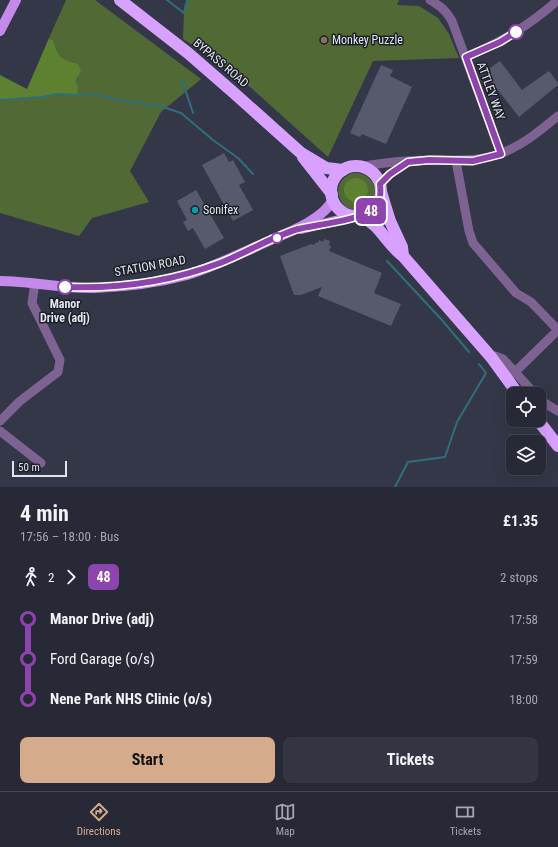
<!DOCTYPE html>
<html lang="en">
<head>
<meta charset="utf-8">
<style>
	body { margin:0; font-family:"Roboto Condensed",sans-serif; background:#333542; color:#f1f3f6; height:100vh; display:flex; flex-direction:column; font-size:15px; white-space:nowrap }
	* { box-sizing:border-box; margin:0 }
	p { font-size:13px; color:#a4a6ad }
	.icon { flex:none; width:22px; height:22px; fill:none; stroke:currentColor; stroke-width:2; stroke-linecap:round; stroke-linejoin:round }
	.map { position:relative; height:487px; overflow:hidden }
	.drawer { display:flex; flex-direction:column; background:#272936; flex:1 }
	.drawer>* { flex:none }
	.badge { padding:0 8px; border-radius:6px; font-size:14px; line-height:26px }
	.controls { position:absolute; left:506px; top:387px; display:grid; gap:8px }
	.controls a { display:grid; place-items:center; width:40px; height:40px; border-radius:8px; background:#272936; box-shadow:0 4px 16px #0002,0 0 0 1px #434551; font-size:20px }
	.scale { position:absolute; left:12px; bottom:10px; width:55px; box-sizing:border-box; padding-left:4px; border:2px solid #e1e3ee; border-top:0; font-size:11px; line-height:14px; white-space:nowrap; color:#e1e3ee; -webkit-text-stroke:3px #1d1f27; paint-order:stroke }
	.map>.badge { position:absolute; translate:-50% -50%; box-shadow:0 0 0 2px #fff }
	.legs { display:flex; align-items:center; gap:6px; height:44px; padding:0 20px; font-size:13px }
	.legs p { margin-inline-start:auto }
	.head { display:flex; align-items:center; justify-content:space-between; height:68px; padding:0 20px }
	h1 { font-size:22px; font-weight:700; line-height:30px }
	.action { display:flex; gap:8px; margin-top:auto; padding:8px 20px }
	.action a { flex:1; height:46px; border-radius:8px; background:#d6ab8b; color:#111; font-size:16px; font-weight:700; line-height:46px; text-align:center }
	.action a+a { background:#333542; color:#f1f3f6 }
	ul { padding:0 20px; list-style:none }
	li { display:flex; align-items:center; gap:14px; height:40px; font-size:15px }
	li i { display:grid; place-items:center; width:6px; height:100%; margin:0 5px; background:currentColor }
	li i::after { content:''; width:10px; height:10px; margin:-5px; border:3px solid; border-radius:50%; background:#272936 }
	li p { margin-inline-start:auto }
	li:first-child i { background:linear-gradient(#0000 50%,currentColor 0) }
	li:last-child i { background:linear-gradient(currentColor 50%,#0000 0) }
	.tab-bar { display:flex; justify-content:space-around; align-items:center; height:56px; border-top:1px solid #434551; background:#272936; font-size:11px; color:#a4a6ad }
	.tab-bar a { display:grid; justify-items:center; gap:2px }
	.tab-bar .selected { color:#d6ab8b }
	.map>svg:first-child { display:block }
	.green { fill:#516a35; fill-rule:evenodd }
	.forest { fill:#5e8131 }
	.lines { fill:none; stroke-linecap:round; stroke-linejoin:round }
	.stream { stroke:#2e6f7d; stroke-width:2 }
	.building { fill:#575a6d }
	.minor { stroke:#7e6392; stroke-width:9 }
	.major { stroke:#c38aec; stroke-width:10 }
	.highway { stroke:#d8a1ff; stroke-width:12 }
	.line-1-casing { stroke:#fff; stroke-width:9 }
	.line-1 { stroke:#8e44ad; stroke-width:6 }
	.stop-1-dot { fill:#fff; stroke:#8e44ad; stroke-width:2 }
	.education-dot { fill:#8d6e63; stroke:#1d1f27; stroke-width:1.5 }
	.culture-dot { fill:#0f9aa8; stroke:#1d1f27; stroke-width:1.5 }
	.labels { text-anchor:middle; stroke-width:3; stroke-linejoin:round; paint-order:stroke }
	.poi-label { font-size:12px; fill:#e1e3ee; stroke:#1d1f27; text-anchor:start }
	.street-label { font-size:12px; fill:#e1e3ee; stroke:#1d1f27 }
	.stop-label { font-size:12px; font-weight:bold; fill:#e1e3ee; stroke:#1d1f27 }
</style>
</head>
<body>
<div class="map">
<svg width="558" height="487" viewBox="0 0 558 487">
	<rect width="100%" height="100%" fill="#343748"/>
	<!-- green -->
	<g class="green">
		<path d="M66,0H95L201,79L161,112L130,171L149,202L92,218L79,236L0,213V100L43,97L63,93L78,78V64C63,59 57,58 54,41L49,38Z"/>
		<polygon points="187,0 399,0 397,5 419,6 438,18 449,34 459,58 373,61 328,157 230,69 183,39 184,13"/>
		<path d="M353,173C365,172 373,179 375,190C374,206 360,214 346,207C333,195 337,178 353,173ZM364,181L368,188L359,202L349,200L345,194Z"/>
	</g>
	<!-- forest -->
	<g class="forest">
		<path d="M49,38L54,41C57,58 63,59 78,64L81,71L75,82L78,86L77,95L57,94L43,97L0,100V75L27,89Z"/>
		<circle cx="356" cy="190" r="12"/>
	</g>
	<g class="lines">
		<!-- stream -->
		<g class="stream">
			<polyline points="167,0 184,13 187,0"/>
			<polyline points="182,80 193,113"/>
			<polyline points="0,100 43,97 57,94 77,95 93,94 129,102 160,106 181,113 213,140 238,158 253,174"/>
			<polyline points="387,261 441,319 469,352"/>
			<polyline points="395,487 408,462 445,457 457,422 486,373 479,364"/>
		</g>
	</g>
	<!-- building -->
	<g class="building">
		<polygon points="500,61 522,90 549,71 558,83 558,85 519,117 486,75 491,71 490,68"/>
		<polygon points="381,65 393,70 390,76 412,87 386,144 362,134 360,137 350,133"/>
		<polygon points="224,153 229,162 233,160 245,182 239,185 253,210 233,221 202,165"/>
		<polygon points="196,190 224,238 205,249 193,228 188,231 183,222 187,220 177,201"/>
		<polygon points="324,239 330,241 329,245 331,246 329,251 382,273 374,293 401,304 391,326 318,296 322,287 301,295 294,295 280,256 311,244 314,245 316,242 318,243 319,240 323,242"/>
	</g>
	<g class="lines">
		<!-- minor -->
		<g class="minor">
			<path d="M430,0C440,6 446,10 452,21L501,154"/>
			<path d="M466,57C501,42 529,26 558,0"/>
			<polyline points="456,161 469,231 473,243 516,293 531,302 558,330"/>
			<path d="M357,167C381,163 406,160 430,160C455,159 478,163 502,153C523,145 541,130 558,116"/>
			<polyline points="380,184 390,174 408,162"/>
			<polyline points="491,357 495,356 503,359 535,394"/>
			<polyline points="514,373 558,330"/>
			<polyline points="539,398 546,404 558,411"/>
			<polyline points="0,421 20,401 58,372 60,360 32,303 35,283"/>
			<polyline points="0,431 41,463"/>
		</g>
		<!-- major -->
		<g class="major">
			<polyline points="0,31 16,0"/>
			<polyline points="301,229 356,216"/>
			<path d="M0,281C32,281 62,289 94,288C125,287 157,283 187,275C216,266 244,252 271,240C290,232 325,218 333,199"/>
		</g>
		<!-- highway -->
		<g class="highway">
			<polyline points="120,0 188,53 234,93 301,153 326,168 343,170"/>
			<polyline points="303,157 332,194"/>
			<circle cx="356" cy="191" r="25"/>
			<polyline points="381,192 390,221 402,247 403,256"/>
			<path d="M361,216C382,226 385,243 403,256L491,357L518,394"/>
			<polyline points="538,420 558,446"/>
		</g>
	</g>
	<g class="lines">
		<defs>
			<path id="line-1" d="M65,287C119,289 170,282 220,263C246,253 271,237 298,229C314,225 362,220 373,209C381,202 381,194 380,184L390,174L408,162L429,160L473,161L501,154L466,57L500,42L516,32"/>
		</defs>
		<!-- line-1 casing -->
		<use href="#line-1" class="line-1-casing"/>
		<!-- line-1 -->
		<use href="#line-1" class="line-1"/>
	</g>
	<!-- markers -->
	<g class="stop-1-dot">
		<circle cx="516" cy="32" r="7"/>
		<circle cx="277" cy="238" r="5"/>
		<circle cx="65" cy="287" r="7"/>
	</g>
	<circle class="education-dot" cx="324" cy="40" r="4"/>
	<circle class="culture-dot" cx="195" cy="210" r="4"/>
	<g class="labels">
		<!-- poi labels -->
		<g class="poi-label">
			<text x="332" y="44">Monkey Puzzle</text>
			<text x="203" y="214">Sonifex</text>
		</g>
		<!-- street labels -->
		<g class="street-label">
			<text transform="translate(221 63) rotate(40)" y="4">BYPASS ROAD</text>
			<text transform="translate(491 91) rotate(70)" y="4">ATTLEY WAY</text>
			<text transform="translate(150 266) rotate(-10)" y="4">STATION ROAD</text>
		</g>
		<!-- stop labels -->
		<g class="stop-label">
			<text x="65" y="308">Manor<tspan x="65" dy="14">Drive (adj)</tspan></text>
		</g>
	</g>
</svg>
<div class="controls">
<a><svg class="icon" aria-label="locate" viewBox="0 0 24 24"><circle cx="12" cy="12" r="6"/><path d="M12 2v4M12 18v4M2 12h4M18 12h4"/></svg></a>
<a><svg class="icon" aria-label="layers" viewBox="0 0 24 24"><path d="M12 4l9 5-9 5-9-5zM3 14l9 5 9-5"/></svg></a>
</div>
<div class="scale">50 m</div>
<b class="badge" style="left:371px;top:211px;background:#8e44ad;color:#fff">48</b>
</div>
<section class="drawer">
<div class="head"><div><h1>4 min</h1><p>17:56 – 18:00 · Bus</p></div><b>£1.35</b></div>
<div class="legs"><svg class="icon" aria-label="walk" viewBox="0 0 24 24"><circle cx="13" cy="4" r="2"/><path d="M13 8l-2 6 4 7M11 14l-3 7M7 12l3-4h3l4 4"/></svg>2<svg class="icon" aria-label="forward" viewBox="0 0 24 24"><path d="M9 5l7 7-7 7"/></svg><b class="badge" style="background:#8e44ad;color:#fff">48</b><p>2 stops</p></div>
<ul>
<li><i style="color:#8e44ad"></i><b>Manor Drive (adj)</b><p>17:58</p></li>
<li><i style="color:#8e44ad"></i><span>Ford Garage (o/s)</span><p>17:59</p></li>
<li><i style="color:#8e44ad"></i><b>Nene Park NHS Clinic (o/s)</b><p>18:00</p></li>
</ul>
<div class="action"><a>Start</a><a>Tickets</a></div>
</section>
<nav class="tab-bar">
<a class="selected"><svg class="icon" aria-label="directions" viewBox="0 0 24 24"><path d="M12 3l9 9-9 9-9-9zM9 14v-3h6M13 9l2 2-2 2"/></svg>Directions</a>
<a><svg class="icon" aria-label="map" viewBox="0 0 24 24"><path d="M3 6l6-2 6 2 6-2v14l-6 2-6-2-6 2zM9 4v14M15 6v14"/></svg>Map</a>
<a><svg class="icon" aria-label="tickets" viewBox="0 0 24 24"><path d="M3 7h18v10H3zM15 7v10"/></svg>Tickets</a>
</nav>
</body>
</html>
